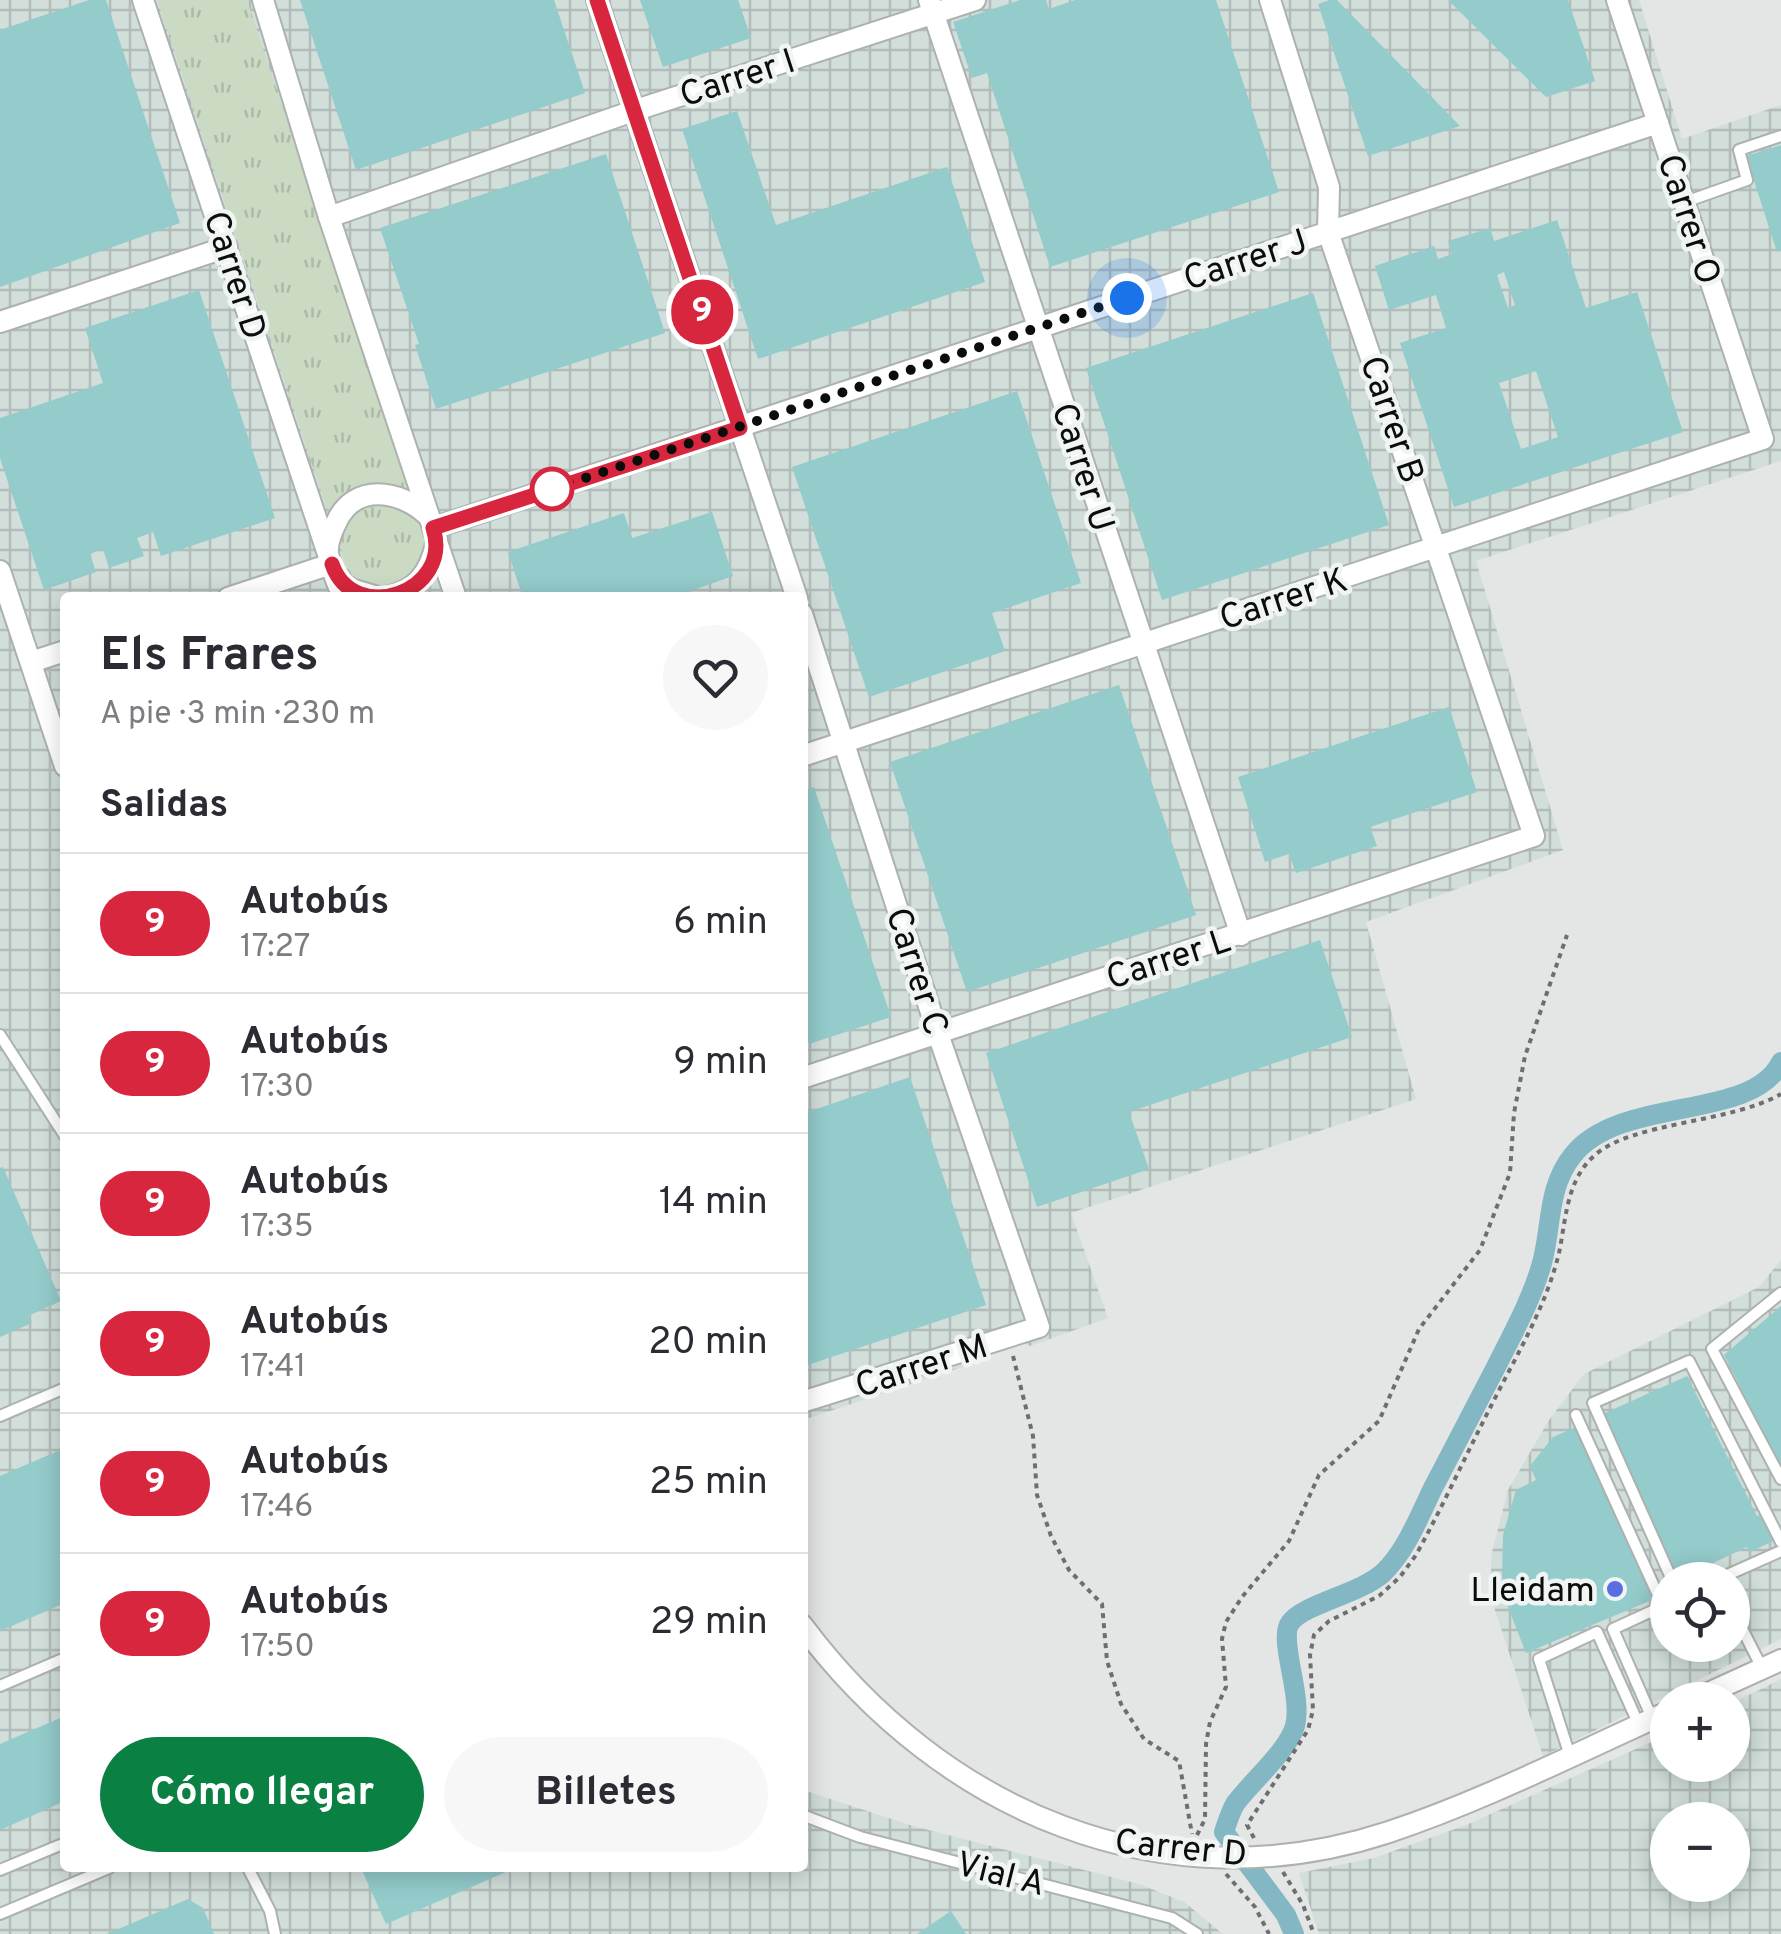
<!DOCTYPE html>
<html lang="es">
<head>
<meta charset="utf-8">
<style>
	body { margin:0; font-family:Overpass,sans-serif; background:#f7f7f7; color:#2b2b33; height:100vh; display:flex; flex-direction:column; font-size:38px; white-space:nowrap }
	* { box-sizing:border-box; margin:0 }
	p { font-size:32px; color:#7c7c81 }
	.icon { flex:none; width:55px; height:55px; fill:none; stroke:currentColor; stroke-width:2; stroke-linecap:round; stroke-linejoin:round }
	.map { position:relative; flex:1; overflow:hidden }
	.panel { position:absolute; left:60px; top:592px; width:748px; height:1280px; display:flex; flex-direction:column; background:#fff; border-radius:10px; box-shadow:0 5px 25px #0003 }
	.panel>* { flex:none }
	.badge { padding:0 20px; border-radius:32px; font-size:35px; line-height:65px }
	.fabs { position:absolute; left:1650px; top:1562px; display:grid; gap:20px }
	.fabs a { display:grid; place-items:center; width:100px; height:100px; border-radius:50%; background:#fff; box-shadow:0 5px 25px #0003; font-size:50px }
	.you { position:absolute; width:50px; height:50px; margin:-25px; border:8px solid #fff; border-radius:50%; background:#1a73e8; box-shadow:0 0 0 15px #1a73e833 }
	.map>.badge { position:absolute; translate:-50% -50%; box-shadow:0 0 0 5px #fff }
	h2 { padding:0 40px; font-size:38px; line-height:90px }
	.round { display:grid; place-items:center; flex:none; width:105px; height:105px; border-radius:52px; background:#f7f7f7 }
	.summary { display:flex; align-items:center; justify-content:space-between; height:170px; padding:0 40px }
	h1 { font-size:48px; font-weight:700; line-height:75px }
	.button { display:flex; gap:20px; margin-top:auto; padding:20px 40px }
	.button a { flex:1; height:115px; border-radius:60px; background:#0b8043; color:#fff; font-size:40px; font-weight:700; line-height:115px; text-align:center }
	.button a+a { background:#f7f7f7; color:#2b2b33 }
	ul { padding:0; list-style:none }
	li { display:flex; align-items:center; gap:30px; height:140px; padding:0 40px; border-top:2px solid #e1e1e2 }
	li div { flex:1 }
	li b { display:block; font-size:38px }
	li em { font-style:normal }
	li .badge { min-width:110px; font-weight:700; text-align:center }
	.map>svg:first-child { display:block }
	.industrial { fill:url(#industrial-grid); fill-rule:evenodd }
	.grass { fill:url(#grass-tufts) }
	.lines { fill:none; stroke-linecap:round; stroke-linejoin:round }
	.canal { stroke:#84b7c4; stroke-width:20 }
	.building { fill:#94cbcb; fill-rule:evenodd }
	.lane-casing { stroke:#adb1b0; stroke-width:14 }
	.street-casing { stroke:#adb1b0; stroke-width:24 }
	.path { stroke:#6d6f6e; stroke-width:4; stroke-dasharray:5 5; stroke-linecap:butt }
	.lane { stroke:#fff; stroke-width:10 }
	.street { stroke:#fff; stroke-width:20 }
	.line-casing { stroke:#fff; stroke-width:22 }
	.line { stroke:#d7263d; stroke-width:15 }
	.walk { stroke:#0b0d0c; stroke-width:10; stroke-dasharray:0 18 }
	.stop-dot { fill:#fff; stroke:#d7263d; stroke-width:5 }
	.poi-dot { fill:#5a6de3; stroke:#f0f4f3; stroke-width:4 }
	.labels { text-anchor:middle; stroke-width:9; stroke-linejoin:round; paint-order:stroke }
	.street-label { font-size:35px; fill:#0b0d0c; stroke:#f0f4f3 }
	.poi-label { font-size:35px; fill:#0b0d0c; stroke:#f0f4f3; text-anchor:end }
</style>
</head>
<body>
<div class="map">
<svg width="1781" height="1934" viewBox="0 0 1781 1934">
	<defs>
		<pattern id="industrial-grid" width="8" height="8" patternUnits="userSpaceOnUse" patternTransform="scale(2.5)"><rect width="8" height="8" fill="#d1deda"/><path d="M0 4h8M4 0v8" fill="none" stroke="#b2bdba"/></pattern>
		<pattern id="grass-tufts" width="24" height="20" patternUnits="userSpaceOnUse" patternTransform="scale(2.5)"><rect width="24" height="20" fill="#cadac3"/><path d="M3 7l-1-3M5 7V3M7 7l1-3M15 17l-1-3M17 17v-4M19 17l1-3" fill="none" stroke="#acbaa6"/></pattern>
	</defs>
	<rect width="100%" height="100%" fill="#e3e6e5"/>
	<!-- industrial -->
	<g class="industrial">
		<polygon points="0,0 1639,0 1682,139 1781,105 1781,461 1476,561 1563,850 1366,922 1416,1099 1071,1213 1108,1318 1030,1346 1008,1337 965,1366 803,1420 802,598 65,598 65,1868 802,1868 803,1790 913,1826 1139,1884 1184,1902 1223,1934 0,1934"/>
		<path d="M1781,1260V1639L1543,1756L1490,1595L1492,1552L1508,1490L1549,1420L1584,1374L1759,1287ZM1668,1580H1732V1645H1668Z"/>
		<path d="M1781,1679V1934H1319L1299,1873L1374,1858L1466,1825L1667,1735L1668,1765H1732L1733,1703ZM1668,1820H1732V1885H1668Z"/>
	</g>
	<!-- grass -->
	<g class="grass">
		<polygon points="157,0 247,0 406,480 405,488 388,486 334,511 327,509"/>
		<circle cx="383" cy="545" r="42"/>
	</g>
	<g class="lines">
		<!-- canal -->
		<path class="canal" d="M1294,1934L1286,1915L1224,1832C1227,1823 1230,1813 1235,1804C1251,1782 1288,1751 1295,1726C1303,1695 1278,1640 1290,1623C1303,1604 1360,1594 1383,1573C1406,1551 1419,1517 1433,1488C1454,1448 1475,1408 1496,1367C1513,1333 1532,1299 1542,1263C1552,1226 1547,1187 1573,1155C1621,1095 1752,1122 1781,1062"/>
	</g>
	<!-- building -->
	<g class="building">
		<polygon points="89,0 106,0 180,223 0,287 0,30"/>
		<polygon points="300,0 554,0 585,93 356,170"/>
		<polygon points="640,0 738,0 751,38 663,67"/>
		<polygon points="1020,0 1046,0 1049,9 1075,0 1216,0 1279,192 1050,267 987,73 972,78 953,22"/>
		<polygon points="1330,0 1337,0 1460,126 1368,156 1318,4"/>
		<polygon points="1448,0 1568,0 1595,81 1546,97"/>
		<polygon points="737,111 776,225 947,167 985,282 758,359 682,129"/>
		<polygon points="1781,145 1781,250 1777,252 1746,156"/>
		<polygon points="606,154 665,333 436,409 415,345 419,344 380,228"/>
		<path d="M1557,220L1586,308L1637,292L1683,432L1454,507L1400,343L1446,328L1436,295L1389,310L1375,266L1434,246L1438,259L1452,254L1448,241L1490,228L1494,241ZM1504,272L1515,305L1508,308L1497,275ZM1536,371L1558,437L1521,449L1499,383Z"/>
		<polygon points="199,290 275,518 161,556 153,532 137,538 144,556 109,568 103,549 90,554 96,572 44,590 0,458 0,418 103,383 85,328"/>
		<polygon points="1313,293 1389,525 1162,600 1086,368"/>
		<polygon points="1017,391 1081,583 992,613 1005,651 869,697 792,467"/>
		<polygon points="712,512 733,576 671,598 523,598 508,552 624,513 632,538"/>
		<polygon points="1119,685 1196,915 967,992 890,762"/>
		<polygon points="1449,707 1477,792 1370,827 1377,846 1296,873 1289,854 1265,862 1238,777"/>
		<polygon points="814,787 891,1017 809,1044 802,1023 802,791"/>
		<polygon points="1320,940 1352,1037 1129,1112 1149,1169 1037,1207 986,1053"/>
		<polygon points="910,1077 986,1305 802,1367 802,1114"/>
		<polygon points="3,1167 61,1301 28,1316 32,1323 0,1337 0,1168"/>
		<polygon points="1781,1306 1781,1468 1724,1355"/>
		<polygon points="1687,1376 1757,1516 1760,1515 1773,1541 1750,1552 1747,1547 1679,1579 1603,1414"/>
		<polygon points="1576,1427 1654,1599 1526,1653 1506,1602 1502,1576 1503,1535 1516,1490 1536,1480 1530,1466 1553,1437"/>
		<polygon points="65,1448 65,1603 0,1631 0,1476"/>
		<polygon points="65,1716 65,1801 0,1830 0,1744"/>
		<polygon points="361,1868 515,1868 386,1924"/>
		<polygon points="188,1899 203,1908 214,1934 107,1934"/>
		<polygon points="951,1911 966,1934 917,1934"/>
	</g>
	<g class="lines">
		<defs>
			<g id="lane">
				<polyline points="1685,202 1747,180 1739,150 1781,136"/>
				<polyline points="0,1035 65,1136"/>
				<polyline points="1781,1293 1712,1349 1781,1479"/>
				<polyline points="1576,1415 1663,1606 1613,1629 1652,1718"/>
				<polyline points="0,1416 65,1388"/>
				<polyline points="1672,1580 1593,1403 1689,1361 1781,1542"/>
				<polyline points="1716,1580 1781,1551"/>
				<polyline points="1732,1609 1762,1668"/>
				<polyline points="0,1686 65,1658"/>
				<polyline points="1570,1756 1539,1659 1597,1632 1639,1725"/>
				<polyline points="802,1815 860,1837 1172,1918 1197,1934"/>
				<polyline points="248,1868 270,1911 275,1934"/>
				<polyline points="0,1870 65,1843"/>
				<polyline points="0,1914 109,1868"/>
			</g>
			<g id="street">
				<polyline points="143,0 327,551"/>
				<path d="M263,0L329,217L437,540C430,574 416,592 382,598"/>
				<polyline points="597,0 797,598"/>
				<polyline points="929,0 1241,935"/>
				<polyline points="329,217 636,110 975,0"/>
				<polyline points="0,322 227,247"/>
				<polyline points="433,528 1658,123"/>
				<polyline points="437,542 456,598"/>
				<polyline points="0,571 65,766"/>
				<polyline points="337,579 351,589 381,598"/>
				<polyline points="228,598 331,564"/>
				<path d="M343,598C338,584 330,567 328,553C327,544 332,531 336,523C354,482 400,490 427,515"/>
				<polyline points="802,614 937,1031 1039,1327 802,1402"/>
				<polyline points="31,662 65,651"/>
				<polyline points="802,756 1763,439 1617,0"/>
				<polyline points="802,1078 1534,836 1328,232 1329,187 1270,0"/>
				<path d="M802,1625C941,1811 1162,1907 1389,1832C1485,1800 1576,1753 1668,1712"/>
				<polyline points="1693,1700 1781,1660"/>
			</g>
		</defs>
		<!-- lane casing -->
		<use href="#lane" class="lane-casing"/>
		<!-- street casing -->
		<use href="#street" class="street-casing"/>
		<!-- path -->
		<g class="path">
			<polyline points="1013,1356 1033,1436 1037,1495 1051,1536 1069,1570 1102,1604 1107,1661 1121,1704 1144,1739 1179,1761 1192,1834"/>
			<polyline points="1197,1835 1205,1819 1206,1744 1210,1722 1226,1687 1222,1639 1226,1622 1242,1597 1289,1541 1319,1475 1379,1421 1419,1329 1480,1250 1510,1173 1514,1113 1525,1056 1567,935"/>
			<path d="M1254,1838L1247,1825L1308,1730L1313,1710L1310,1655L1314,1635L1329,1621L1379,1596L1400,1577L1416,1555C1443,1506 1466,1455 1491,1406C1516,1356 1546,1307 1559,1253C1566,1220 1566,1180 1595,1155C1632,1122 1731,1123 1781,1094"/>
			<polyline points="1283,1872 1303,1905 1314,1934"/>
			<polyline points="1226,1874 1255,1907 1269,1934"/>
		</g>
		<!-- lane -->
		<use href="#lane" class="lane"/>
		<!-- street -->
		<use href="#street" class="street"/>
	</g>
	<g class="lines">
		<defs>
			<path id="line" d="M332,564C353,626 454,593 433,528L740,428L597,0"/>
		</defs>
		<!-- line casing -->
		<use href="#line" class="line-casing"/>
		<!-- line -->
		<use href="#line" class="line"/>
		<!-- walk -->
		<polyline class="walk" points="552,489 1127,298"/>
	</g>
	<!-- markers -->
	<circle class="stop-dot" cx="552" cy="489" r="20"/>
	<circle class="poi-dot" cx="1615" cy="1589" r="10"/>
	<g class="labels">
		<!-- street labels -->
		<g class="street-label">
			<text transform="translate(737 77) rotate(-18)" y="12">Carrer I</text>
			<text transform="translate(1690 219) rotate(72)" y="12">Carrer O</text>
			<text transform="translate(1245 259) rotate(-18)" y="12">Carrer J</text>
			<text transform="translate(236 275) rotate(72)" y="12">Carrer D</text>
			<text transform="translate(1393 419) rotate(71)" y="12">Carrer B</text>
			<text transform="translate(1084 467) rotate(72)" y="12">Carrer U</text>
			<text transform="translate(1283 598) rotate(-18)" y="12">Carrer K</text>
			<text transform="translate(1168 958) rotate(-18)" y="12">Carrer L</text>
			<text transform="translate(918 971) rotate(72)" y="12">Carrer C</text>
			<text transform="translate(921 1365) rotate(-18)" y="12">Carrer M</text>
			<text transform="translate(1181 1847) rotate(6)" y="12">Carrer D</text>
			<text transform="translate(1001 1873) rotate(14)" y="12">Vial A</text>
		</g>
		<!-- poi labels -->
		<g class="poi-label">
			<text x="1595" y="1601">Lleidam</text>
		</g>
	</g>
</svg>
<div class="fabs">
<a><svg class="icon" aria-label="locate" viewBox="0 0 24 24"><circle cx="12" cy="12" r="6"/><path d="M12 2v4M12 18v4M2 12h4M18 12h4"/></svg></a>
<a>+</a>
<a>−</a>
</div>
<div class="you" style="left:1127px;top:298px"></div>
<b class="badge" style="left:702px;top:312px;background:#d7263d;color:#fff">9</b>
<section class="panel">
<div class="summary"><div><h1>Els Frares</h1><p>A pie · 3 min · 230 m</p></div><a class="round"><svg class="icon" aria-label="heart" viewBox="0 0 24 24"><path d="M12 20l-8-8c-3-5 5-10 8-4 3-6 11-1 8 4z"/></svg></a></div>
<h2>Salidas</h2>
<ul>
<li><span class="badge" style="background:#d7263d;color:#fff">9</span><div><b>Autobús</b><p>17:27</p></div><em>6 min</em></li>
<li><span class="badge" style="background:#d7263d;color:#fff">9</span><div><b>Autobús</b><p>17:30</p></div><em>9 min</em></li>
<li><span class="badge" style="background:#d7263d;color:#fff">9</span><div><b>Autobús</b><p>17:35</p></div><em>14 min</em></li>
<li><span class="badge" style="background:#d7263d;color:#fff">9</span><div><b>Autobús</b><p>17:41</p></div><em>20 min</em></li>
<li><span class="badge" style="background:#d7263d;color:#fff">9</span><div><b>Autobús</b><p>17:46</p></div><em>25 min</em></li>
<li><span class="badge" style="background:#d7263d;color:#fff">9</span><div><b>Autobús</b><p>17:50</p></div><em>29 min</em></li>
</ul>
<div class="button"><a>Cómo llegar</a><a>Billetes</a></div>
</section>
</div>
</body>
</html>
